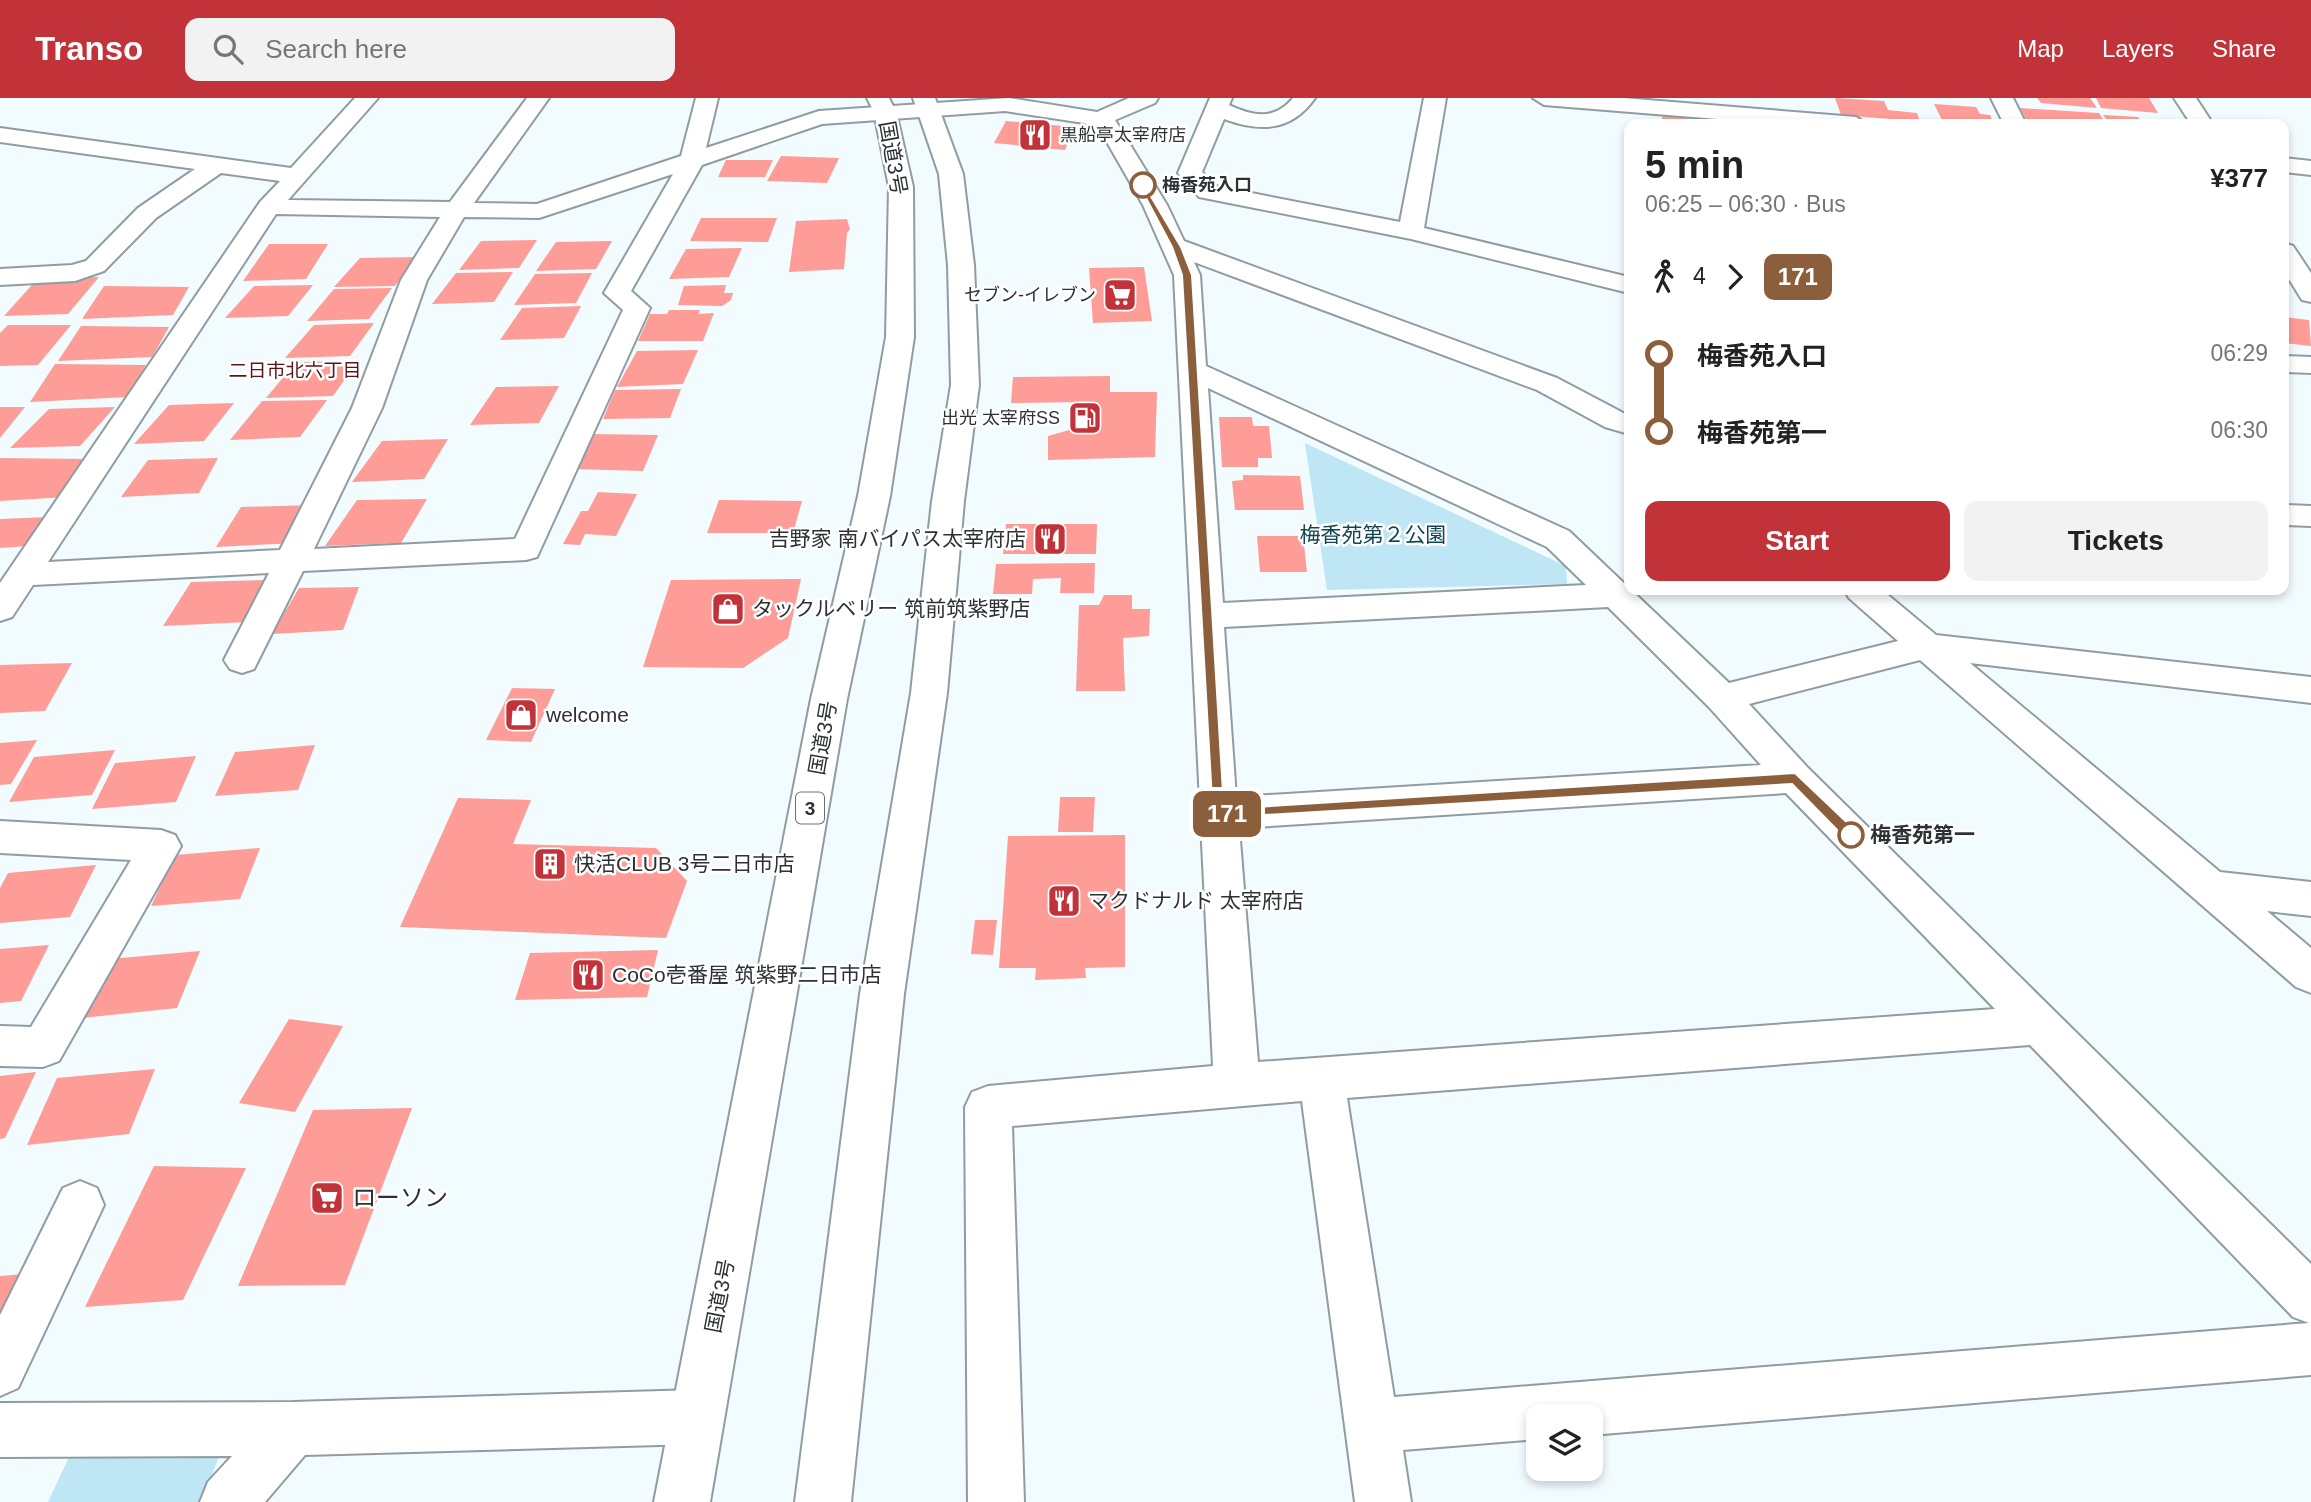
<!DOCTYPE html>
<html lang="en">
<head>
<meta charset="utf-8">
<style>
	body { margin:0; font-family:Arial,"Noto Sans JP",sans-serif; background:#f2f2f2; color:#222; height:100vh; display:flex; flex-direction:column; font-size:26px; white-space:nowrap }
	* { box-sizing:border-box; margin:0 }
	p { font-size:23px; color:#767676 }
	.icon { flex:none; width:38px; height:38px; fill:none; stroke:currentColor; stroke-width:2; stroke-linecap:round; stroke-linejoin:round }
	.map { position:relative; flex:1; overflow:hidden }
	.panel { position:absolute; left:1624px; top:21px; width:665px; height:476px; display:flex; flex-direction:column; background:#fff; border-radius:14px; box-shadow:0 4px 10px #0003 }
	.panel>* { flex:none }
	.badge { padding:0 14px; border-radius:10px; font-size:24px; line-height:46px }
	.tools { position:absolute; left:1526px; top:1306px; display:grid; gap:14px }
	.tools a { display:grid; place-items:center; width:77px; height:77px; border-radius:14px; background:#fff; box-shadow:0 4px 10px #0003; font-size:35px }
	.map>.badge { position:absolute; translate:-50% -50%; box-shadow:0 0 0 4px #fff }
	.legs { display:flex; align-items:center; gap:10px; height:77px; padding:0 21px; font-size:23px }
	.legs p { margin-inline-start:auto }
	.head { display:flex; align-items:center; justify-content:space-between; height:119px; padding:0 21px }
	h1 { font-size:38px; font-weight:800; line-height:52px }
	.button { display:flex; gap:14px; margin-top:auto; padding:14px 21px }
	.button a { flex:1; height:80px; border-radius:14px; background:#c23339; color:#fff; font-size:28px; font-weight:800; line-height:80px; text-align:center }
	.button a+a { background:#f2f2f2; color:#222 }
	ul { padding:0 21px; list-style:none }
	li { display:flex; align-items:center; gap:24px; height:77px; font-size:26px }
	li i { display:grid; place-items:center; width:10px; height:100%; margin:0 9px; background:currentColor }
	li i::after { content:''; width:18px; height:18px; margin:-9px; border:5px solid; border-radius:50%; background:#fff }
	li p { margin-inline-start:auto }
	li:first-child i { background:linear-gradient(#0000 50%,currentColor 0) }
	li:last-child i { background:linear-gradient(currentColor 50%,#0000 0) }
	header { display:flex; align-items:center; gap:42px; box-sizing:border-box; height:98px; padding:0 35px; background:#c23339; color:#fff }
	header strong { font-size:33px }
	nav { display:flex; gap:38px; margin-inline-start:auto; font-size:24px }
	.search { width:490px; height:63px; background:#f2f2f2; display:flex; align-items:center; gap:18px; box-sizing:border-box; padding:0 24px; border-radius:14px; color:#767676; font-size:26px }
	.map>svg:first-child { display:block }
	.green { fill:#bfe6f5 }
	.building { fill:#fe9c97 }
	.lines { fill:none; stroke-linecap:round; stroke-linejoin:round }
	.minor-casing { stroke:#8f9da2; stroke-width:4 }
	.highway-casing { stroke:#8f9da2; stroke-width:4 }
	.minor { fill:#fff; fill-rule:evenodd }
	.highway { fill:#fff; fill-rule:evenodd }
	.line-1 { fill:#8b5e3c; stroke:#fff; stroke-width:2 }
	.stop-1-dot { fill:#fff; stroke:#8b5e3c; stroke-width:3.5 }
	.labels { text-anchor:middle; stroke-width:5; stroke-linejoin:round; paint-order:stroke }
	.far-poi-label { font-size:18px; fill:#2c3134; stroke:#fff; text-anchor:end }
	.far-stop-label { font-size:18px; font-weight:bold; fill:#2c3134; stroke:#fff; text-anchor:start }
	.far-neighbourhood-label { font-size:19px; fill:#5a1517; stroke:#fff }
	.shield { fill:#fff; stroke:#6b6f71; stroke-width:2 }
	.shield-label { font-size:19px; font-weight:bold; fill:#2c3134 }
	.street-label { font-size:21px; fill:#2c3134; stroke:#fff }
	.park-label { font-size:21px; fill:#114554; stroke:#fff }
	.poi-label { font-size:21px; fill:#2c3134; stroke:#fff; text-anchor:start }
	.stop-label { font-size:21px; font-weight:bold; fill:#2c3134; stroke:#fff; text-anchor:start }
	.near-poi-label { font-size:24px; fill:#2c3134; stroke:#fff; text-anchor:start }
</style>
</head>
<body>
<header>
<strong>Transo</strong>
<div class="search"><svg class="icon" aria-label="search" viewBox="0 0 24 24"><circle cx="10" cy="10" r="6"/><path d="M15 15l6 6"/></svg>Search here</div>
<nav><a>Map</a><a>Layers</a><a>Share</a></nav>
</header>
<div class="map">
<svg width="2311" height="1404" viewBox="0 0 2311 1404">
	<rect width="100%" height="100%" fill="#f2fbfe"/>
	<!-- green -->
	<g class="green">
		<polygon points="1305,345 1566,468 1567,486 1327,492"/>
		<polygon points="222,1350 202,1404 48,1404 72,1353"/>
	</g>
	<!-- building -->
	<g class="building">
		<polygon points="1835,0 1884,3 1888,12 1917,15 1921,26 1893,26 1891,21 1841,17"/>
		<polygon points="2037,0 2090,0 2097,10 2041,5"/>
		<polygon points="2096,0 2149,0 2158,15 2101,10"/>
		<polygon points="1934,6 1976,9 1980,16 1990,17 1994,26 1942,22"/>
		<polygon points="2020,10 2099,15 2106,26 2029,26"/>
		<polygon points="2103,17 2138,19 2143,26 2110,26"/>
		<polygon points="1662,18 1720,23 1720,26 1650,26 1650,21 1662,22"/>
		<polygon points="2148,21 2184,23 2186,26 2152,26"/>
		<polygon points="1006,23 1075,29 1065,52 994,45"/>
		<polygon points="781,58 839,60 827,85 767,83"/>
		<polygon points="726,62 773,62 765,79 718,79"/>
		<polygon points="701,120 777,120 768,144 690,143"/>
		<polygon points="847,121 850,131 847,135 844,171 789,174 796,123"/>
		<polygon points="537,142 519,170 459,172 481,143"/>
		<polygon points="612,143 596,171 536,173 556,144"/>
		<polygon points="269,146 328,146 306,181 243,183"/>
		<polygon points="742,150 729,179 669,181 686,151"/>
		<polygon points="416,159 395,188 334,189 360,160"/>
		<polygon points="1144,169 1152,223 1093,225 1089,170"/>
		<polygon points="513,174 494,204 432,206 456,175"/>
		<polygon points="592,175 576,205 514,207 535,176"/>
		<polygon points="39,179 99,179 68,216 4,218"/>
		<polygon points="313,187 288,218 225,220 254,188"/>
		<polygon points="726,187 724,195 733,195 731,202 722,208 678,207 684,188"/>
		<polygon points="104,188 189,189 173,217 82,221"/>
		<polygon points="392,190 369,221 307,223 334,191"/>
		<polygon points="581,208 564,240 500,242 522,210"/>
		<polygon points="669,212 700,212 698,216 714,215 703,243 638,243 650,216 667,216"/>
		<polygon points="2284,219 2309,222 2311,248 2284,245"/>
		<polygon points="374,225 350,258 285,260 314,227"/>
		<polygon points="8,227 71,227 38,267 0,268 0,235"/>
		<polygon points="81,228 169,229 152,259 58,263"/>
		<polygon points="698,252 683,286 617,289 637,253"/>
		<polygon points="358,263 333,298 266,300 296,264"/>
		<polygon points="55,266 146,267 128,299 30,304"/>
		<polygon points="1110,278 1110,294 1157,294 1155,359 1048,362 1048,338 1080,329 1082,304 1011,305 1013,279"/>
		<polygon points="559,288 539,325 470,327 496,289"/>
		<polygon points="681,291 670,320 603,321 615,292"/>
		<polygon points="327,302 300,339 230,342 262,303"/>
		<polygon points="234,305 204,343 134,346 169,307"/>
		<polygon points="0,309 25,309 0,340"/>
		<polygon points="115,309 80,348 10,350 49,311"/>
		<polygon points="1219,319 1252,319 1253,328 1269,328 1272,360 1258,360 1258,369 1222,369"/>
		<polygon points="592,336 658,337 643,373 575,371"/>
		<polygon points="448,341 424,381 352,384 382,343"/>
		<polygon points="0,360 89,361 67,399 0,403"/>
		<polygon points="218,360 199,395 121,399 148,362"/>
		<polygon points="1243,377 1300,378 1304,412 1235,412 1232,383 1243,382"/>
		<polygon points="598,394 637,396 616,438 585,436 580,447 563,446 581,413 588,413"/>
		<polygon points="427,401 401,445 325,448 357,402"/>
		<polygon points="719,402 802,403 793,435 707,435"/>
		<polygon points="314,407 297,445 216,449 241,409"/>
		<polygon points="50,419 29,448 0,450 0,421"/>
		<polygon points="1006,426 1097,426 1096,456 1003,456"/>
		<polygon points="1257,438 1303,438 1307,474 1260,474"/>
		<polygon points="1095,465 1094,495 1060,495 1061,480 1033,481 1032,496 993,496 996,466"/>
		<polygon points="801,481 788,540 743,570 643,569 671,482"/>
		<polygon points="268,482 249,524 163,528 191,484"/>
		<polygon points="359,489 343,532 272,536 299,490"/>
		<polygon points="1104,497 1132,497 1132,511 1150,511 1149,538 1123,540 1125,593 1076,593 1079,507 1099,507"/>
		<polygon points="72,565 45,613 0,615 0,567"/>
		<polygon points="512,590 555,591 531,644 486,642"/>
		<polygon points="37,642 11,686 0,687 0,645"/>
		<polygon points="315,647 298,692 215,698 235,654"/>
		<polygon points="115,652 92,697 9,704 34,659"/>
		<polygon points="196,658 176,704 92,711 115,665"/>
		<polygon points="1060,699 1095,699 1093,734 1058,734"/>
		<polygon points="458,700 531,702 513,746 656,750 687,783 666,840 400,829"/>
		<polygon points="1125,737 1125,869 1085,870 1086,880 1035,882 1036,870 999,870 1008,738"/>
		<polygon points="260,750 240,801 151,808 175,757"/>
		<polygon points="96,767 70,819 0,825 0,790 8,775"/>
		<polygon points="975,822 997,822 993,857 971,856"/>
		<polygon points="49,847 21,903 0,905 0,851"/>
		<polygon points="658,852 647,899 515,902 530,855"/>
		<polygon points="200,853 177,910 82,920 109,861"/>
		<polygon points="289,921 343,928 295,1014 239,1005"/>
		<polygon points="155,971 129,1036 27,1047 57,980"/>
		<polygon points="36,974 5,1040 0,1041 0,978"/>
		<polygon points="412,1010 345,1187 238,1188 313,1012"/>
		<polygon points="154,1068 246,1070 183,1202 85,1209"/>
		<polygon points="23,1176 0,1230 0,1178"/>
	</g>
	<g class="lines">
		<defs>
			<g id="minor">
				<path d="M355,0H378L288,102L450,104L527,0H549L474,105L537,106L681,58L696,0H718L706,50L819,13L1009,0L1097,14L1129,0H1158L1155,5L1115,22L1167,107L1184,143L1557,280L1629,318V336L1605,329L1537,292L1194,164L1200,177L1206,268L1569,433L1729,585L1898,543L1849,500L1844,492H1882L1936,537L2311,579V605L1970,565L2220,774L2311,784V818L2267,813L2311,850V895L2296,889L1920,562L1749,606L1808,670L2311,1166V1277L1591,1337V1318H1538V1341L1403,1352L1411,1404H1355L1302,1003L1012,1028L1024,1404H968L965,1009L972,994L988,988L1213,968L1174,177L1143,107L1100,32L1084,25L1005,13L822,26L702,67L631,193L650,210L537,459L526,462L303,473L254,571L242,575L230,571L224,562L269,475L33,487L12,519L0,523V485L260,104L280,83L221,75L156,120L104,173L75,183L0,187V171L72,167L86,163L138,110L195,71L0,44V30L291,70ZM673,76L604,195L623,212L515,441L314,451L382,310L427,182L464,119L539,120ZM276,116L440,119L401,182L352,310L280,452L48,464ZM1208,290L1547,449L1586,487L1223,505ZM1608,509L1709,609L1761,667L1236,699L1224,529ZM1786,695L1995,911L1258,964L1239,730ZM2030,947L2293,1219L2309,1225L1394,1299L1347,1000Z"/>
				<path d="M1210,0H1232L1229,7C1253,18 1274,23 1293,0H1315C1291,34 1260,34 1224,21L1202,74L1215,88L1400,124L1424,0H1446L1424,130L1629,179V195L1411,141L1199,99L1178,75Z"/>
				<polygon points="1533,0 1623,0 1856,19 1867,26 1779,26 1544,7"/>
				<polygon points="1991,0 2013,0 2026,26 2004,26"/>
				<polygon points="2174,0 2196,0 2213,26 2191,26"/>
				<polygon points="2284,60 2311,63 2311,77 2284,74"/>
				<polygon points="2284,145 2293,148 2311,175 2311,204 2302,202 2284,173"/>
				<polygon points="2284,258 2311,259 2311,275 2284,274"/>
				<polygon points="2284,407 2311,408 2311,428 2284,427"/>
				<polygon points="0,723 161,732 175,737 181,748 59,963 43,969 0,968 0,928 31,929 131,762 0,755"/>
				<polygon points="80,1083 97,1090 104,1107 18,1290 0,1298 0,1217 63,1090"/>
				<polygon points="696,1292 715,1300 723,1319 715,1338 696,1346 305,1357 265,1404 200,1404 208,1384 232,1358 0,1359 0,1305 293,1304"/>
			</g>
			<g id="highway">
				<polygon points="867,0 889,0 896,14 913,89 914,239 890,398 847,601 710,1404 654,1404 811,601 858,398 886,239 889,89 874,14"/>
				<polygon points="913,0 935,0 963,76 974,167 979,287 964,403 947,595 904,896 851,1404 795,1404 860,896 911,595 932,403 951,287 948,167 939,76"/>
			</g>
		</defs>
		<!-- minor casing -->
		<use href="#minor" class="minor-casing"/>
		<!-- highway casing -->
		<use href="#highway" class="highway-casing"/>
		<!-- minor -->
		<use href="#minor" class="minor"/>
		<!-- highway -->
		<use href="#highway" class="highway"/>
	</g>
	<!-- line-1 -->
	<polygon class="line-1" points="1143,85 1181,149 1192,177 1224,711 1795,675 1856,733 1856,741 1846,741 1792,686 1213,720 1182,177 1172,149 1139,87"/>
	<!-- icons -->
	<defs>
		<symbol id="restaurant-square" viewBox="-11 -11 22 22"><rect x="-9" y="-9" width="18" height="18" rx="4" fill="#c23339" stroke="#fff"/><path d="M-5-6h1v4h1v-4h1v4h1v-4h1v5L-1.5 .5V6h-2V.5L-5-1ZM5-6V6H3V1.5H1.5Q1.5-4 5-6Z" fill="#fff"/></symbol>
		<symbol id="supermarket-square" viewBox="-11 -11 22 22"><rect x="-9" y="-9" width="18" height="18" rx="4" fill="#c23339" stroke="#fff"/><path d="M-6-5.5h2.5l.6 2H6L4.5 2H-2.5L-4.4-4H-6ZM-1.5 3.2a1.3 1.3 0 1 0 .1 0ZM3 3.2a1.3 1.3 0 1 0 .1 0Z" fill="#fff"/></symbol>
		<symbol id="fuel-square" viewBox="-11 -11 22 22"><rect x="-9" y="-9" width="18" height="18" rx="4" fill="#c23339" stroke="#fff"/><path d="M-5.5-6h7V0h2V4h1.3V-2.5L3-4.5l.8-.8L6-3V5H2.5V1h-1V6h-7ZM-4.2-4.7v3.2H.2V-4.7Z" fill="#fff"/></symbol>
		<symbol id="shop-square" viewBox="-11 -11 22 22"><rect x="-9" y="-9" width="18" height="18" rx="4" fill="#c23339" stroke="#fff"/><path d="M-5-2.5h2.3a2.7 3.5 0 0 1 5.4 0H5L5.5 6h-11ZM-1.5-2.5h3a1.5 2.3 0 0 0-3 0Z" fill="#fff"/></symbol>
		<symbol id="building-square" viewBox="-11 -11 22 22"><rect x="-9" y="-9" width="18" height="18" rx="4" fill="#c23339" stroke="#fff"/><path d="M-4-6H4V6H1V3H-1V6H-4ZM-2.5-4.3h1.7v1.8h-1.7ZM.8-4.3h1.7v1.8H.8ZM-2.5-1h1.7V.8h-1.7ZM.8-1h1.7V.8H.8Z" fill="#fff"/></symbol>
	</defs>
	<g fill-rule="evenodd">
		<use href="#restaurant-square" x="1016" y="18" width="38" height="38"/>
		<use href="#supermarket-square" x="1101" y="178" width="38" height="38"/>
		<use href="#fuel-square" x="1066" y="301" width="38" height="38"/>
		<use href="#restaurant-square" x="1031" y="422" width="38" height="38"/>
		<use href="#shop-square" x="709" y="492" width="38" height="38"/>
		<use href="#shop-square" x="502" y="598" width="38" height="38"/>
		<use href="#building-square" x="531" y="747" width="38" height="38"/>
		<use href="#restaurant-square" x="1045" y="784" width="38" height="38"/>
		<use href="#restaurant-square" x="569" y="858" width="38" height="38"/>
		<use href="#supermarket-square" x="308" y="1081" width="38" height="38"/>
	</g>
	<!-- markers -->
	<g class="stop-1-dot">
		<circle cx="1143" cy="87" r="12"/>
		<circle cx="1851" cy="737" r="12"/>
	</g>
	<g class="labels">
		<!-- far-poi labels -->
		<g class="far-poi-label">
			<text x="1060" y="43" text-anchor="start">黒船亭太宰府店</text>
			<text x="1096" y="203">セブン-イレブン</text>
			<text x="1060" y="326">出光 太宰府SS</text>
		</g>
		<!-- far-stop labels -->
		<g class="far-stop-label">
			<text x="1162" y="93">梅香苑入口</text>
		</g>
		<!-- far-neighbourhood labels -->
		<g class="far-neighbourhood-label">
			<text x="295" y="279">二日市北六丁目</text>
		</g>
		<!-- shield labels -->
		<rect class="shield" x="796" y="694.5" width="28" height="31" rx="5"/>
		<g class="shield-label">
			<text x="810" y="717">3</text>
		</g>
		<!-- street labels -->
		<g class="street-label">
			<text transform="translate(893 60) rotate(80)" y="7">国道3号</text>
			<text transform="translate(823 640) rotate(-80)" y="7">国道3号</text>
			<text transform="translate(720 1198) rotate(-79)" y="7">国道3号</text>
		</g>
		<!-- park labels -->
		<g class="park-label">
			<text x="1373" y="444">梅香苑第２公園</text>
		</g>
		<!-- poi labels -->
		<g class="poi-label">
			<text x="1026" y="448" text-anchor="end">吉野家 南バイパス太宰府店</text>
			<text x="752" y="518">タックルベリー 筑前筑紫野店</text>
			<text x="546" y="624">welcome</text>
			<text x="574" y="773">快活CLUB 3号二日市店</text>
			<text x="1088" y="810">マクドナルド 太宰府店</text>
			<text x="612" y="884">CoCo壱番屋 筑紫野二日市店</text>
		</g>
		<!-- stop labels -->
		<g class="stop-label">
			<text x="1870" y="744">梅香苑第一</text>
		</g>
		<!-- near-poi labels -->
		<g class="near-poi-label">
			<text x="352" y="1108">ローソン</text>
		</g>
	</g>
</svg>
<div class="tools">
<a><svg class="icon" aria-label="layers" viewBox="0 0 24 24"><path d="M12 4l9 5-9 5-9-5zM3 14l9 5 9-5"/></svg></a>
</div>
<b class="badge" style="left:1227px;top:716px;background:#8b5e3c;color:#fff">171</b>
<section class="panel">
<div class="head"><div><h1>5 min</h1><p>06:25 – 06:30 · Bus</p></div><b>¥377</b></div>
<div class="legs"><svg class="icon" aria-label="walk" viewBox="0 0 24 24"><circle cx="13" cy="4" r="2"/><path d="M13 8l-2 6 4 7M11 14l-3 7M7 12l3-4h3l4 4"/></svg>4<svg class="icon" aria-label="forward" viewBox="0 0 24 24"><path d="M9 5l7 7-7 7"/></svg><b class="badge" style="background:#8b5e3c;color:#fff">171</b></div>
<ul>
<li><i style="color:#8b5e3c"></i><b>梅香苑入口</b><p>06:29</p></li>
<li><i style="color:#8b5e3c"></i><b>梅香苑第一</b><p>06:30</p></li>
</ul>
<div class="button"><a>Start</a><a>Tickets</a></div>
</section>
</div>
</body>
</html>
